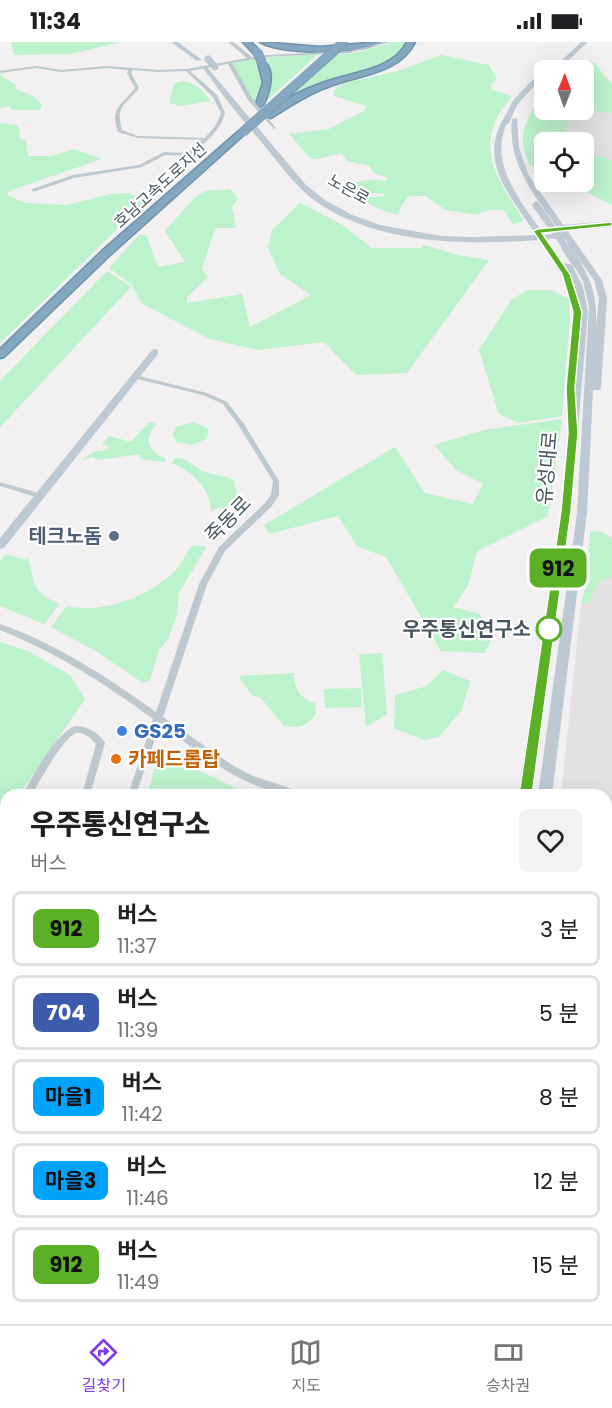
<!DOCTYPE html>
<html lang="ko">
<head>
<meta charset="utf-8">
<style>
	body { margin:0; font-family:Poppins,"Noto Sans KR",sans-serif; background:#f2f2f2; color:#202124; height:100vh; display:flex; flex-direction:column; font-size:22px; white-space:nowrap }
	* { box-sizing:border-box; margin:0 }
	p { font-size:20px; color:#757577 }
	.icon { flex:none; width:33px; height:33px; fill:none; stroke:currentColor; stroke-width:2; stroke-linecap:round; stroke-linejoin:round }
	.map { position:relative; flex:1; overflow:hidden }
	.side { position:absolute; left:0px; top:747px; width:612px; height:536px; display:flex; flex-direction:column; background:#fff; border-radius:18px 18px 0 0; box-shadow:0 6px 24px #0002 }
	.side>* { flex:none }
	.badge { padding:0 12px; border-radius:9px; font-size:21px; line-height:39px }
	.needle { width:39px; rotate:1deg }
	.controls { position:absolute; left:534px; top:18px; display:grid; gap:12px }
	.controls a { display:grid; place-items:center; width:60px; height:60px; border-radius:9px; background:#fff; box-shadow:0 6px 24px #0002; font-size:30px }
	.map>.badge { position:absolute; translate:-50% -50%; box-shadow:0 0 0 3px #fff }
	.round { display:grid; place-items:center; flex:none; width:63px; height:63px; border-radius:9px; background:#f2f2f2 }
	.head { display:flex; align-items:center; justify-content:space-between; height:102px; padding:0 30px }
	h1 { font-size:28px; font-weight:800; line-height:45px }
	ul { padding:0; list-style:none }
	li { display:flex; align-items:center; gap:18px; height:75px; margin:0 12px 9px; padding:0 18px; border:3px solid #e0e0e0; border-radius:9px }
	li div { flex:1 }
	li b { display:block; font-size:22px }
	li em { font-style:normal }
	li .badge { min-width:66px; font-weight:700; text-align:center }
	.status { display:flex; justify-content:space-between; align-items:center; height:42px; padding:0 30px; background:#fff; direction:ltr }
	.status svg { height:16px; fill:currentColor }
	.menu { display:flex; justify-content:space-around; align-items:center; height:84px; border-top:2px solid #e0e0e0; background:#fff; font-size:16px; color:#757577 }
	.menu a { display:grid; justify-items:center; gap:3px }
	.menu .selected { color:#7c3aed }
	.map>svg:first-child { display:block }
	.education { fill:#e3e1e2 }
	.green { fill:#bcf2cc }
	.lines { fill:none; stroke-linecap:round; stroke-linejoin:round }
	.highway-casing { stroke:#7093ad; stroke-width:3 }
	.street { fill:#bdc9cf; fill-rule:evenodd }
	.secondary { fill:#bdcad4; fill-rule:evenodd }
	.primary { fill:#aec2d0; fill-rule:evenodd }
	.highway { fill:#85a8c1; fill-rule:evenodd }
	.highway-bridge-casing { stroke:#7093ad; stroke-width:10; stroke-linecap:butt }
	.secondary-bridge-far1 { stroke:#bdcad4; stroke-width:7 }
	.secondary-bridge { stroke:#bdcad4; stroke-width:9 }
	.highway-bridge { stroke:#85a8c1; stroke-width:9 }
	.line { fill:#5bb025; stroke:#fff; stroke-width:1.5 }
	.service-dot { fill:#5c6f8a; stroke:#fff; stroke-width:2 }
	.stop-dot { fill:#fff; stroke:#5bb025; stroke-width:3 }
	.shop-dot { fill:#3f7fe0; stroke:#fff; stroke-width:2 }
	.food-dot { fill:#e8710a; stroke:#fff; stroke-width:2 }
	.labels { text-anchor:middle; stroke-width:4.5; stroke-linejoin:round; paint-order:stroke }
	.far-street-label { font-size:16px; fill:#47555e; stroke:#fff }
	.street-label { font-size:20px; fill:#47555e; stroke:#fff }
	.service-label { font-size:20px; font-weight:bold; fill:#4e5e75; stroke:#fff; text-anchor:end }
	.stop-label { font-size:20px; font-weight:bold; fill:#47555e; stroke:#fff; text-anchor:end }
	.shop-label { font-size:20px; font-weight:bold; fill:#366cbe; stroke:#fff; text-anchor:start }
	.food-label { font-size:20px; font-weight:bold; fill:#c56008; stroke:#fff; text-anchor:start }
</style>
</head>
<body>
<div class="status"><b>11:34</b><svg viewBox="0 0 49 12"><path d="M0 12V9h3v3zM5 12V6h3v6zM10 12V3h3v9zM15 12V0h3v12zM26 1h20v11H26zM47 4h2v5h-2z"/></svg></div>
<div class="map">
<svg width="612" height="1282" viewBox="0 0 612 1282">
	<rect width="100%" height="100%" fill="#f2f0f0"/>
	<!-- education -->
	<g class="education">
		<polygon points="584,68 612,71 612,118 584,111 584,100 562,100 571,74"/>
		<polygon points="606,535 612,535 612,1282 482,1282 483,1276 606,1276 606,753 561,753 581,561 587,562 601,538"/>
	</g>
	<!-- green -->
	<g class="green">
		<polygon points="11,0 121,0 71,12 14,13"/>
		<path d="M394,0H409C395,27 356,28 330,39C311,47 293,58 275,67L337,13L355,11Z"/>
		<path d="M318,12L263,62C270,46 274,34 266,16Z"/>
		<path d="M441,13L489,23L497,37L490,43L493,48L512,54C471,102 495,134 524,179L513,182L503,168H488L476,173L446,168L425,154H409L402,163L398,173L378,167L360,156L385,154L384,151L360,152L342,147C358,138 367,136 386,139L388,136L373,131L370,124L347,119L342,112C331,112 322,118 311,117L289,92L329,87L364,69L366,64L334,54V49L342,42L401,28Z"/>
		<path d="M256,17C266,29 265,50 255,61L231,21Z"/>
		<path d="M584,18L595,21L604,34L612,41V71L584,68L571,74L562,100H544V124H530C516,96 524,75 544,54V68H584V28H567L574,19Z"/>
		<polygon points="0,33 16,43 15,47 31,53 39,59 42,64 39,68 12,68 9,64 0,66"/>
		<path d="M180,39C192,39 204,48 210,59L181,64L169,61L174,42Z"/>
		<polygon points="0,81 17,83 20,89 19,96 26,99 28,114 52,114 74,107 102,117 9,149 7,153 26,161 67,163 111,152 129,151 145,160 0,301"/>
		<polygon points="584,111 612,118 612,163 567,140 584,140"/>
		<polygon points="230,147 238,156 232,166 236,186 215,186 202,227 208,235 187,255 187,261 242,252 250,285 311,253 280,232 268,206 272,188 300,161 341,182 372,206 421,206 424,203 458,213 489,218 407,331 356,333 324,300 258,308 210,297 142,262 132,243 109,226 139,193 146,193 158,225 185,220 165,189 194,156 205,149"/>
		<polygon points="107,229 131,245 0,385 0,339"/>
		<polygon points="528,248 551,248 569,257 570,276 562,374 518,381 499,372 479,308 512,257"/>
		<polygon points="562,377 548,474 477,509 468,544 453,565 480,572 491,598 485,611 441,609 386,515 357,504 338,474 269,492 264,483 395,405 425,451 473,462 483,442 456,428 434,403 484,388"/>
		<path d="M149,380L157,382C142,396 149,410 166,417L164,420L140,417V412L99,418L92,415L81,419L93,410L107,408L108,404L102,402L109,394L131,400Z"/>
		<polygon points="193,380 207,386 209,390 206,397 192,403 176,400 172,393 176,385"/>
		<path d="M175,416C192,417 191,424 205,430C215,434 225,433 234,438L237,452L229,465L218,466L211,470C211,446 193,430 171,421Z"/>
		<polygon points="590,489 602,490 612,496 612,535 601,538 587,562 581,561 585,547"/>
		<path d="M196,503L206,505L179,551L177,573L168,597L159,608L150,638L143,641L99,611L51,585L67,564C103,572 144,556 172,532C180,525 185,513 191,505Z"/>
		<path d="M6,512L25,518L28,515C35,541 30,549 59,562L44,582L0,564V519Z"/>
		<polygon points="0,600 28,609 70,633 85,657 19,753 6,753 6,816 0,846"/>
		<polygon points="382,611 387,672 366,685 359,612"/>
		<polygon points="443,628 470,639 462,668 439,695 424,698 394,686 395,653 427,644"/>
		<path d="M294,631C294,646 300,657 315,661L316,672C306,685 300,686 284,684L261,656L251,653L239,634Z"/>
		<polygon points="361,646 362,665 325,666 324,647"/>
		<polygon points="172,708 198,728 250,753 148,753 158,710"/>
		<polygon points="606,775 612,776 612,900 606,898"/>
		<polygon points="0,926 2,935 6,938 6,1276 68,1277 68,1282 0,1282"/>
		<polygon points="610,991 612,992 612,1227 606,1217 606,1030"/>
	</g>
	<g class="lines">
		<defs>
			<g id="highway">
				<polygon points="243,0 251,0 261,10 254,12"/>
				<path d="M260,0L320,5L380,0C359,13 281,13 260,0Z"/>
				<path d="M407,0H415C399,33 355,33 325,46C306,53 288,65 271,76L264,74C280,59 305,47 325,40C352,30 394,28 407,0Z"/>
				<path d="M262,18C276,27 270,48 264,62L260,65L256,62L263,41L258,20Z"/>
				<polygon points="240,88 247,90 110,213 4,315 0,316 0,307 102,209"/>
			</g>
		</defs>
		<!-- highway casing -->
		<use href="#highway" class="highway-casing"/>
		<!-- street -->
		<g class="street">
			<path d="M228,0H233L252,15L267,13L349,9L383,0H390L349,11L267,15L232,21L252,56L276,86L274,87L248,58L228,22L190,29L217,53L225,71C220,90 204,101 190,114L165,113L142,125L74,136L36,149H32V147L73,133L139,123L164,110L187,111L202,98L138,96L118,90C109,66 122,63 135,46L127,31L128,28L107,26L61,30L36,26L0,31V29L36,24L61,28L107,24L158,28L187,27L247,16ZM133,28L158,30L186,29L213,55L221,71L216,83L205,96L138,94L122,88C115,63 126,63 139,46L131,31Z"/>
			<path d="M135,333L207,351L227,360L244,382L279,439V453L271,465L225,509L207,542L163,675L232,723L253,734L301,750L302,753C248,753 202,712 160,682L136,753H128L153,677C104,641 57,611 0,588V582C57,602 107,635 156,670L199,542L219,505L265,461L271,453L273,439L239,384L223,362L203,353L133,336V334Z"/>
			<polygon points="0,440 42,452 43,454 39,456 0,444"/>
			<path d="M75,684C88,684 99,691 105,701L90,753H82L96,702C92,697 83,689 76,691C64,695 38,741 32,753H23C32,734 55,692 75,684Z"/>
			<path d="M6,850V908L3,906C0,894 0,863 3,851Z"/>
			<polygon points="84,1276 96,1276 95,1282 83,1282"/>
			<rect x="134" y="1276" width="12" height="6"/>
			<polygon points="196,1276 219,1276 221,1278 223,1282 202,1282 198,1280"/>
			<polygon points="344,1276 356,1276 355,1282 343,1282"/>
		</g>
		<!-- secondary -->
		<g class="secondary">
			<polygon points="171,0 178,0 202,18 197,19"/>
			<polygon points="581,0 588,0 558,28 552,28"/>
			<path d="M206,24L306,143L325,158L352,173L380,183L441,194L473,195L536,193C510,152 476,120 506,72C509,68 510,63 513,59C521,49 532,39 542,29L546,28L544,33L517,63L509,81L506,83C489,124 522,160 544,193L561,191C536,155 507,123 512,77L517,76L519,106L529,134L602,238L607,256L601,346L599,348H593L587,471L552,753H538L577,471L589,265L583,239L573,222L574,220H580C594,242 597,261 596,286L599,256L594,238L564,196L546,197L566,228L564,223L565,221L572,223L583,245L588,270L571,469L532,753H518L561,469L580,270L575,245L571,238L565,239L539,198C466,203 381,203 318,161C298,147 283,127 268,108C245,81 223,55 203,26Z"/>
			<polygon points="155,307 158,308 158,312 4,506 0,507 0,496 152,308"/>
			<polygon points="424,1276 442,1276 441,1282 423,1282"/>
			<polygon points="452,1276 470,1276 469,1282 451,1282"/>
		</g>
		<!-- primary -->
		<polygon class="primary" points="612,179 612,185 563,189 559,186 563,183"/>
		<!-- highway -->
		<use href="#highway" class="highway"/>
		<defs>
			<g id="highway-bridge">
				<polyline points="257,10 262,20"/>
				<polyline points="243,90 344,0"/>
			</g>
		</defs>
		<!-- highway-bridge casing -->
		<use href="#highway-bridge" class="highway-bridge-casing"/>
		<!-- secondary-bridge-far1 -->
		<g class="secondary-bridge-far1">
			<polyline points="208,17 215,25"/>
			<polyline points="536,163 567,207"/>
		</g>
		<!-- secondary-bridge -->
		<polyline class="secondary-bridge" points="566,206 577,222"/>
		<!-- highway-bridge -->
		<use href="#highway-bridge" class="highway-bridge"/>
	</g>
	<!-- line -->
	<polygon class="line" points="612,180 612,184 542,191 570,232 582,270 575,346 578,391 571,469 532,753 525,758 519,753 561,469 568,391 566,346 573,270 562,232 533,189 537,187"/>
	<!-- markers -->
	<circle class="service-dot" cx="114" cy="494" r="6"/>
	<circle class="stop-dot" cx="549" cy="587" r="12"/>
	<circle class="shop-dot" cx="122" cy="689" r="6"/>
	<circle class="food-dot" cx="116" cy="717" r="6"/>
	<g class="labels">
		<!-- far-street labels -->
		<g class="far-street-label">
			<text transform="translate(160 143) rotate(-42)" y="6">호남고속도로지선</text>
			<text transform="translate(349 147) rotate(29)" y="6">노은로</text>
		</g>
		<!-- street labels -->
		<g class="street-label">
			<text transform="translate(547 426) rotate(-85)" y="7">유성대로</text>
			<text transform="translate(228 477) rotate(-46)" y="7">죽동로</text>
		</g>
		<!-- service labels -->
		<g class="service-label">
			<text x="102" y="501">테크노돔</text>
		</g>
		<!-- stop labels -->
		<g class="stop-label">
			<text x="531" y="594">우주통신연구소</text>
		</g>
		<!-- shop labels -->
		<g class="shop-label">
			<text x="134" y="696">GS25</text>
		</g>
		<!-- food labels -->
		<g class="food-label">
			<text x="128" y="724">카페드롭탑</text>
		</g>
	</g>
</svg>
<div class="controls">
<a><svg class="needle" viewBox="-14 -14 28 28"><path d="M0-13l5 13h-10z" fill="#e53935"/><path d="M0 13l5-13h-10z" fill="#757577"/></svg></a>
<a><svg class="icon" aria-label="locate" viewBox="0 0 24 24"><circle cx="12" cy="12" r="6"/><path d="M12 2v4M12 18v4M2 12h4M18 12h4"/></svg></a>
</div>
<b class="badge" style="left:558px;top:526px;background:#5bb025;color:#111">912</b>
<section class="side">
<div class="head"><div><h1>우주통신연구소</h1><p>버스</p></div><a class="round"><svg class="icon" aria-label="heart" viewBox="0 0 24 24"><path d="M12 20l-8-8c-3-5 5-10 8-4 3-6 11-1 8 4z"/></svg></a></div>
<ul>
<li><span class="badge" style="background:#5bb025;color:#111">912</span><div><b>버스</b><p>11:37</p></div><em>3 분</em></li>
<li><span class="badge" style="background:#3d5bab;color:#fff">704</span><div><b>버스</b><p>11:39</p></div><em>5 분</em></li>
<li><span class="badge" style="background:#00a3fb;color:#111">마을1</span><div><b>버스</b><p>11:42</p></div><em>8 분</em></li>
<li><span class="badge" style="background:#00a3fb;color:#111">마을3</span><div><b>버스</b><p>11:46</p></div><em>12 분</em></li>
<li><span class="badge" style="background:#5bb025;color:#111">912</span><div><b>버스</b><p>11:49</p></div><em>15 분</em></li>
</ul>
</section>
</div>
<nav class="menu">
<a class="selected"><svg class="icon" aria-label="directions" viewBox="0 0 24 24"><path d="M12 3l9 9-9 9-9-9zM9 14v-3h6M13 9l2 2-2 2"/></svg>길찾기</a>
<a><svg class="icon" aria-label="map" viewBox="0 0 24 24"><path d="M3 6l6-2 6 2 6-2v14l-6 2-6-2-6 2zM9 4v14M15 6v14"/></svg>지도</a>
<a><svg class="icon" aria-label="tickets" viewBox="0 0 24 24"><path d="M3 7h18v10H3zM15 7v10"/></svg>승차권</a>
</nav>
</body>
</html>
